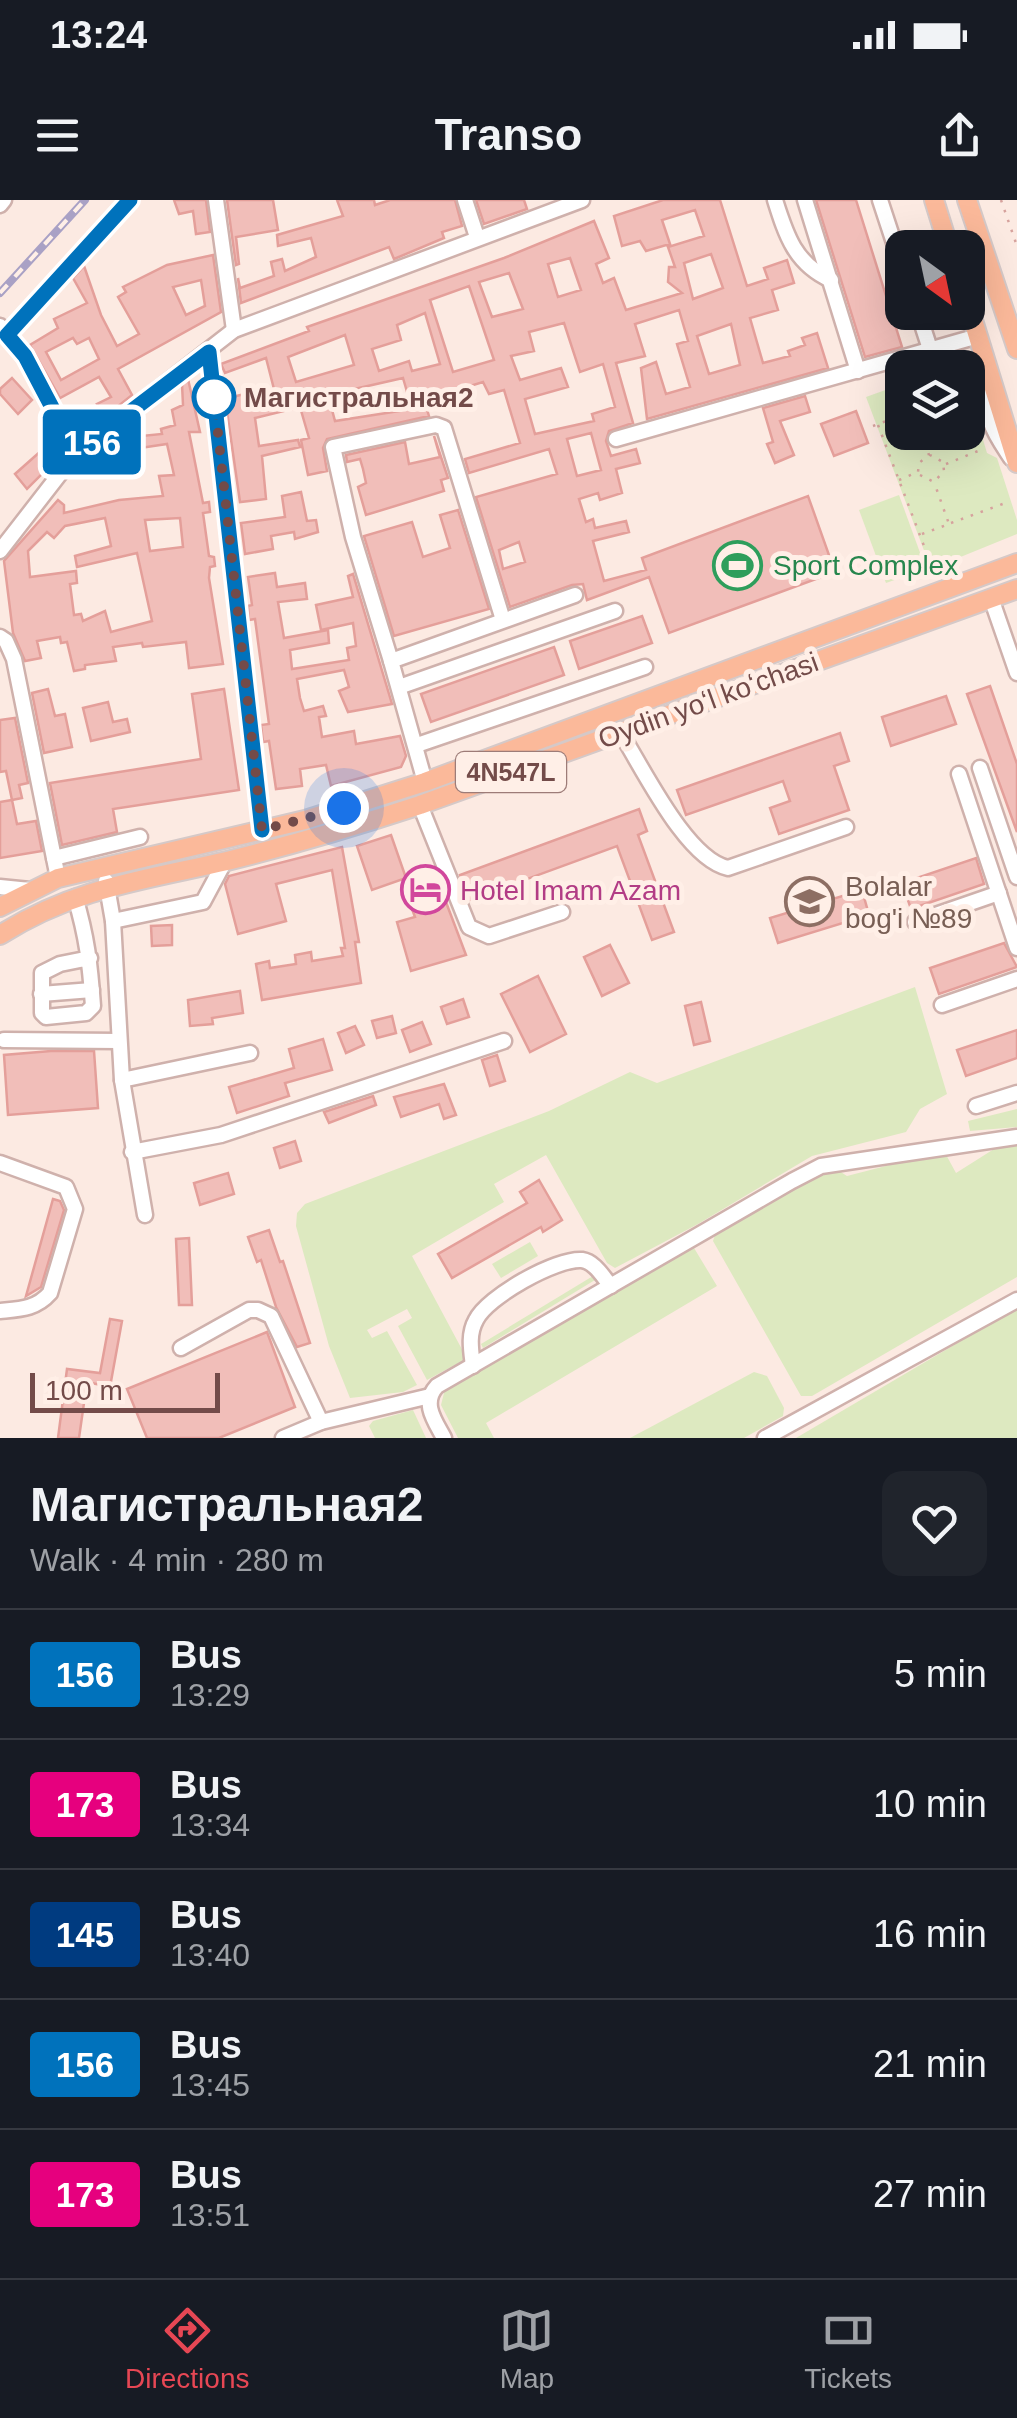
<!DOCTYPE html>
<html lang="en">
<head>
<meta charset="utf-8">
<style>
	body { margin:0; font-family:Arial,sans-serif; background:#20242c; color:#f1f3f6; height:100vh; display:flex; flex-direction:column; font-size:38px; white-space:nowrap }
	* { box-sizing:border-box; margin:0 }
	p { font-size:32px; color:#9ea1a6 }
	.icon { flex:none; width:55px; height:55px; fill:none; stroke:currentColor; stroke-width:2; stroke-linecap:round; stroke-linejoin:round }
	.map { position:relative; height:1238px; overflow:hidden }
	.drawer { display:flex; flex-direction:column; background:#171b24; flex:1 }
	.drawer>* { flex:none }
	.badge { padding:0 20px; border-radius:8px; font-size:35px; line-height:65px }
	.needle { width:65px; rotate:147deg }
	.fabs { position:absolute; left:885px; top:30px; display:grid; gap:20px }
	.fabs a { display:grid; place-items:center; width:100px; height:100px; border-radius:20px; background:#171b24; box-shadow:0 10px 40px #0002; font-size:50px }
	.scale { position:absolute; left:30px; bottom:25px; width:190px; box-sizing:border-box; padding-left:10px; border:5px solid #734b49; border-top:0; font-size:28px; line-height:35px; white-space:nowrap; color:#734b49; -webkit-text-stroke:8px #ffefe7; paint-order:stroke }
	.you { position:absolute; width:50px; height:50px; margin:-25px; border:8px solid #fff; border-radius:50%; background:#1a73e8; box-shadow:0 0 0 15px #1a73e833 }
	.map>.badge { position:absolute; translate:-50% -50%; box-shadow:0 0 0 5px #fff }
	.round { display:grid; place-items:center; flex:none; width:105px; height:105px; border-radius:20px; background:#20242c }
	.summary { display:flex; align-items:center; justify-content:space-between; height:170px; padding:0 30px }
	h1 { font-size:48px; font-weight:600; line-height:75px }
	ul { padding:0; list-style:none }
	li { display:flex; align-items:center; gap:30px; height:130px; padding:0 30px; border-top:2px solid #363941 }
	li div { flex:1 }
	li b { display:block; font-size:38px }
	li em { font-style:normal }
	li .badge { min-width:110px; font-weight:700; text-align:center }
	.status { display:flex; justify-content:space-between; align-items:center; height:70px; padding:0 50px; background:#171b24; direction:ltr }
	.status svg { height:28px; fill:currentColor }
	header { display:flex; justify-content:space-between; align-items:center; height:130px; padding:0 30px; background:#171b24; font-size:45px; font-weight:600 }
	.menu { display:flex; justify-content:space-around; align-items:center; height:140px; border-top:2px solid #363941; background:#171b24; font-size:28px; color:#9ea1a6 }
	.menu a { display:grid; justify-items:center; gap:5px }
	.menu .on { color:#e64754 }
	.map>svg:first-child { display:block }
	.green { fill:#dde9c0 }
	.building { fill:#f1beb9; stroke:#e49f9a; stroke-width:2.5; fill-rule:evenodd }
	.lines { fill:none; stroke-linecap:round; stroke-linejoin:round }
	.minor-casing { stroke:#cfb1ac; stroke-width:19 }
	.major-casing { stroke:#d5c9c8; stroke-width:22 }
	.path { stroke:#d6a29d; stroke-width:2.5; stroke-dasharray:2.5 8; stroke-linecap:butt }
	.minor { stroke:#fff; stroke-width:14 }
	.major { stroke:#fbb99a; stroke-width:18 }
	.rail-casing { stroke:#a9a1c5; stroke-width:8 }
	.rail { stroke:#ffefe7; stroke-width:4; stroke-dasharray:11; stroke-linecap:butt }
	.line-casing { stroke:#fff; stroke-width:22 }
	.line { stroke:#0072bc; stroke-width:15 }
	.walk { stroke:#734b49; stroke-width:10; stroke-dasharray:0 18 }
	.stop-dot { fill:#fff; stroke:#0072bc; stroke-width:5 }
	.labels { text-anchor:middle; stroke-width:10; stroke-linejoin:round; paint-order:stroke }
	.shield { fill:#ffefe7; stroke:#9d7c78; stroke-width:2.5 }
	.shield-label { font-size:25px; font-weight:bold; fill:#734b49 }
	.stop-label { font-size:28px; font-weight:bold; fill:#734b49; stroke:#ffefe7; text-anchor:start }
	.leisure-label { font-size:28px; fill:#27864d; stroke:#ffefe7; text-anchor:start }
	.street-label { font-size:28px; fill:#734b49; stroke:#ffefe7 }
	.education-label { font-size:28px; fill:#785e54; stroke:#ffefe7; text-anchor:start }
	.hotel-label { font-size:28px; fill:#b23c85; stroke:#ffefe7; text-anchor:start }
</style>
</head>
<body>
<div class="status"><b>13:24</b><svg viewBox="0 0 49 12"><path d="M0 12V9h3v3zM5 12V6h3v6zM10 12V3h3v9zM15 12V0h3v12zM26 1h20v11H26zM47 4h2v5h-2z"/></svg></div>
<header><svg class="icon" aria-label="menu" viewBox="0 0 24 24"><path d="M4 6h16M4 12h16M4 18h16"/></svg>Transo<svg class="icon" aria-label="share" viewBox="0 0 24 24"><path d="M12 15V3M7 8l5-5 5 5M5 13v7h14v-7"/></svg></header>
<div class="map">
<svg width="1017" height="1238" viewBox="0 0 1017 1238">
	<rect width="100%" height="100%" fill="#fceae2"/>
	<!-- green -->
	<g class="green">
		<polygon points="902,184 902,232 968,232 968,190 987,253 997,258 1017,320 1017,334 931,369 866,197"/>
		<polygon points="899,295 926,369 886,383 859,310"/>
		<polygon points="915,787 947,894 920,909 906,932 812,956 698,1024 615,1068 607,1063 546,955 494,984 504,1002 412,1056 465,1155 464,1160 427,1180 398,1126 412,1118 407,1109 367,1130 372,1138 387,1131 417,1185 403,1192 350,1198 329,1146 296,1026 297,1013 305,1004 549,911 630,872 657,883"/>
		<polygon points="1017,909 1017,927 970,931 968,921"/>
		<polygon points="1017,945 1017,1077 812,1196 801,1196 713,1041 716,1032 822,971 836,969 847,976 944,951 956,973 994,949"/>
		<polygon points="530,1042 538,1056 501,1078 492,1064"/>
		<polygon points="691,1043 717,1086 486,1223 494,1238 458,1238 441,1205 445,1189"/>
		<polygon points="593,1076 595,1080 483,1148 481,1144"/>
		<polygon points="1017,1108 1017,1238 796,1238"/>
		<polygon points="754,1172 767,1176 784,1208 783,1216 744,1238 630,1238"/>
		<polygon points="413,1210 426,1238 375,1238 369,1226 373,1221"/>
	</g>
	<!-- building -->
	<g class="building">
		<polygon points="174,0 206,0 210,32 196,34 193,11 179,14"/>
		<polygon points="227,0 273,0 278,30 236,37 239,64 236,65"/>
		<polygon points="337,0 374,0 375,5 390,0 455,0 462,26 442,32 444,38 394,59 389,47 241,103 238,78 240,88 274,76 271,62 282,59 285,71 316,57 311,38 278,46 277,35 343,16"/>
		<polygon points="476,0 524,0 527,9 484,24"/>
		<path d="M663,0H720L747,86L768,79L764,68L787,60L794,83L772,90L778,110L750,118L763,163L790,156L788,151L805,145L802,138L817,133L828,168L647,219L641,168L656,162L666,194L690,187L677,144L688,141L679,110L635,124L645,156L616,163L633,223L609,231L606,241L611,256L636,249L640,263L616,269L622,293L600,300L598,293L579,299L586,322L593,319L595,328L626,321L629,332L593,341L604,381L646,370L642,358L808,296L835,372L669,433L649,377L587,400L583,384L572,385L510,407L476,297L557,274L549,249L469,273L465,259L520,243L504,190L489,194L483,182L424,200L429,216L327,239L323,248L327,271L308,275L301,240L309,238L300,207L255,218L259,246L298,240L300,247L262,256L266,299L240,302L223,184L229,183L232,197L245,194L248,200L275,193L266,158L225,173L221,164L309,131L307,127L504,58L594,21L609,58L596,64L603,83L614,78L626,110L682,93L668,82L669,67H675L668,47L704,36L695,10L662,20L670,44L646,51L640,41L622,46L614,16ZM711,54L723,88L693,99L684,63ZM570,58L581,90L558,97L548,64ZM509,73L523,109L492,117L479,82ZM469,86L494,160L453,172L430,100ZM425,113L440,164L412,171L409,161L379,171L372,149L401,140L397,125ZM564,123L580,172L603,164L615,207L592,214L594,221L535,234L525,199L568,187L561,168L520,180L511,156L534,151L529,132ZM731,124L740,165L709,174L697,136ZM345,135L354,165L296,182L288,157ZM403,178L412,209L335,221L328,195ZM591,233L601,270L577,276L567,239ZM519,342L525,362L503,369L499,350Z"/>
		<polygon points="816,0 856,0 902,147 865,157"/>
		<path d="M213,55L221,112L118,169L132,195L106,216L97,204L111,197L99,177L60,198L30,145L58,128L54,119L87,103L73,78L84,66L101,115L117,146L139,134L118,97L126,92L123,87L167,65ZM201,80L205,106L186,115L173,87ZM73,138L77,144L89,138L99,159L61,180L46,152Z"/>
		<polygon points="12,178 32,200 18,214 0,194 0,189"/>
		<path d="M188,179L200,232H189L203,303L209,302L210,312L203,313L209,356L214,357L215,366L210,367L209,378L223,464L189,468L186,442L143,447L142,443L113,447L116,461L85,465V469L74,471L67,442L61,443L60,437L37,441L41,458L25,461L13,433L4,361L58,300L64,305V313L119,300L163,296L159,276L174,275L167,244L140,248L141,252L129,254L128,252L101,268L94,256L112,239L162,234L161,229L175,225L172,210L183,205L182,184ZM105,318L111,346L75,356L77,367L137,353L152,421L111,432L105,411L83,421L81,414L74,415L70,384L77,383L76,371L30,377L28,351L47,332L54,338L65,326ZM180,318L183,347L150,351L145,320Z"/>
		<polygon points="805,196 810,212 780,221 794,255 775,263 767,244 773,242 763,208"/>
		<polygon points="856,211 868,243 834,256 821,224"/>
		<polygon points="434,236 448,278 441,280 444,291 366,315 358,287 366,283 363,269 360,259 347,262 346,255 405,242 409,264 440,257"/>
		<polygon points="51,242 62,254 27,289 15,274"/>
		<polygon points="301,292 307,321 316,320 318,332 295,339 294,332 271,336 273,349 245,354 241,323 285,317 282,296"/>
		<polygon points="458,310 489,409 394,436 364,336 412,322 423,357 450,348 440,315"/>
		<polygon points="275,373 277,387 305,383 307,399 278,402 284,438 328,430 329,443 290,450 292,469 349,460 347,448 356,446 353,423 321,430 316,405 353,397 348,376 353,374 392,504 348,512 339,491 349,487 344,470 297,479 300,498 304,511 323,506 326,516 319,517 322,537 354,531 356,544 400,536 406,556 401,567 331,586 326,565 300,569 302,586 276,589 269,541 263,542 261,525 269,524 255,419 249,420 248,406 252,405 248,377"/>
		<polygon points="642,416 652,443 579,469 570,441"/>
		<polygon points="554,447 564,475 431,522 421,494"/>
		<polygon points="990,486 1017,564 1017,632 967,494"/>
		<polygon points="48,489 55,516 65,514 72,547 44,553 32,493"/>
		<polygon points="224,489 239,590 113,609 117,632 62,645 50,583 201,559 192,494"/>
		<polygon points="946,496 956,524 891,546 882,517"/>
		<polygon points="108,502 113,522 127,519 130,532 91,541 83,508"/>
		<polygon points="15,518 28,583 19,585 22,598 12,600 6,571 0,572 0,520"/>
		<polygon points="840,533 849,561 834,566 849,610 779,634 770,608 790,601 783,581 686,615 677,590"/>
		<polygon points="12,600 17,624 36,621 42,651 0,658 0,602"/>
		<polygon points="639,609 647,631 638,635 674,732 652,740 617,646 470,700 460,675"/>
		<polygon points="391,635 406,678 372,690 357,646"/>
		<polygon points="342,647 359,742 355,742 361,783 262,800 256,764 269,761 270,768 296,764 295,755 311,752 312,761 343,756 341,748 345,748 332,670 276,684 286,721 238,734 225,684 229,676"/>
		<polygon points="976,658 984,684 911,709 902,683"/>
		<polygon points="438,681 466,755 411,771 397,722 415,717 406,693"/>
		<polygon points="862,690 869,715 778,743 770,718"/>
		<polygon points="172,725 172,745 152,746 151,726"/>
		<polygon points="1004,743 1017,767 939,794 930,768"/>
		<polygon points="610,745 629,783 602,796 584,757"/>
		<polygon points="538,776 566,834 530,852 501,794"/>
		<polygon points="240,791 243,813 212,818 213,824 190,826 188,800"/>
		<polygon points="463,799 469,817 447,824 441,807"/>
		<polygon points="701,802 710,841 694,845 685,806"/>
		<polygon points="392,816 396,833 377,838 372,821"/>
		<polygon points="422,822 431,844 410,852 402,830"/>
		<polygon points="355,826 364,845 346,853 338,833"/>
		<polygon points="1017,830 1017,858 966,876 957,850"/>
		<polygon points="323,839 332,870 285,883 289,896 237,913 229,887 294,868 289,849"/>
		<polygon points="51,851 94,851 98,908 8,915 4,855"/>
		<polygon points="497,855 505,881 490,886 482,860"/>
		<polygon points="444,884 456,915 444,919 439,904 401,917 394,897"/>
		<polygon points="373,896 376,905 329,923 324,912"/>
		<polygon points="295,941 301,961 280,968 274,948"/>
		<polygon points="228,973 234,994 200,1005 194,983"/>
		<polygon points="539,980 562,1020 543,1032 541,1027 452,1078 438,1054 527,1003 520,992"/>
		<polygon points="53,999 60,1001 64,1010 41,1087 26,1096"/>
		<polygon points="269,1030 280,1062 283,1061 310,1143 297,1147 276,1107 261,1060 257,1062 248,1037"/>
		<polygon points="189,1038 192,1105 179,1105 176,1039"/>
		<polygon points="110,1119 122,1121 110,1187 87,1182 79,1238 58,1238 67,1169 100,1173"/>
		<polygon points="267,1132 295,1207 219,1238 147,1238 127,1189"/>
	</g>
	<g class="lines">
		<defs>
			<g id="minor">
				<polyline points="216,0 234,130"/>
				<polyline points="465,0 477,37"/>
				<path d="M775,0C786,35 795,64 831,80"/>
				<polyline points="805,0 858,171"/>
				<polyline points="880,0 902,67"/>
				<polyline points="0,5 4,0"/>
				<polyline points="918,112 930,149"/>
				<polyline points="0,126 25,155 76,253"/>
				<polyline points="7,135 130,0"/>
				<polyline points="209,152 262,630"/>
				<path d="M993,187C980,215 996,235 1011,258"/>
				<polyline points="616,239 978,136"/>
				<polyline points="0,351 76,253 234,130 582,0"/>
				<polyline points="991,398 1017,473"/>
				<polyline points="0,437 6,441 14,459 58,678"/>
				<polyline points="391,461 353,337 333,247 436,225 444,228 503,420"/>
				<polyline points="399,487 615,411"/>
				<path d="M620,532C643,568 686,659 728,668L846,627"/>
				<polyline points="417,545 645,467"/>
				<polyline points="980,568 1017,677"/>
				<polyline points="959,574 1017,748"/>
				<polyline points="425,582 391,461 575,395"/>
				<polyline points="420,605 469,727 489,736 562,712"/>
				<polyline points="54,658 140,637"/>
				<polyline points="106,681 113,721 122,880 145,1015"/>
				<polyline points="0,687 30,690"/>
				<path d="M75,697C87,737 90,764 93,806L86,813L46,817L42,813V773L60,764L90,758"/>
				<polyline points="113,721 203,702 225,661"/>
				<polyline points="915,722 999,693"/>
				<polyline points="41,794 92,790"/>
				<polyline points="942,805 1017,779"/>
				<polyline points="4,840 119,841"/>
				<polyline points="122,880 250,853"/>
				<polyline points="976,906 1017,893"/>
				<polyline points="132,952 221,935 504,841"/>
				<path d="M0,963L66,987L75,1009L50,1093C36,1109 20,1109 0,1111"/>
				<polyline points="181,1148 249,1110 258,1110 271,1116 321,1222"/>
				<path d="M473,1166C471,1150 468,1134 476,1120C487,1097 556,1058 582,1060C595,1062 603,1077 611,1086"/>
				<polyline points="283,1238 321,1222 430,1196"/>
				<path d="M444,1238C435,1221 421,1203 437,1186L792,981L821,966L1017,937"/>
				<polyline points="765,1238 1017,1100"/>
			</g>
			<g id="major">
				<polyline points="934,0 949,48"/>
				<polyline points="967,0 1017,149"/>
				<polyline points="968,104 1017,263"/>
				<polyline points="0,707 58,678 305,620 425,582 1017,363"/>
				<path d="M0,735C74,688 144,680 227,661C292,645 356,626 420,605L1017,389"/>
			</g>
		</defs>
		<!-- minor casing -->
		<use href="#minor" class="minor-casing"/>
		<!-- major casing -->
		<use href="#major" class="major-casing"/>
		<!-- path -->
		<g class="path">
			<polyline points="1001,0 1017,46"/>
			<polyline points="878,225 932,367"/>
			<polyline points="873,226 902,215"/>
			<polyline points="946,264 983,249"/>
			<polyline points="920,275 934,282 944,271 943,262 930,255"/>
			<polyline points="899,280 918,272 919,263 929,255 921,232"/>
			<polyline points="951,323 1008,302"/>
			<polyline points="922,334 949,324 934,282"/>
		</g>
		<!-- minor -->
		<use href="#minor" class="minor"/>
		<!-- major -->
		<use href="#major" class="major"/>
		<defs>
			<polyline id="rail" points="0,93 85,0"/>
		</defs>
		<!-- rail casing -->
		<use href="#rail" class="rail-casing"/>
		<!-- rail -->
		<use href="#rail" class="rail"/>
	</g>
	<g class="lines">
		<defs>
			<polyline id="line" points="130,0 7,135 25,156 76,253 209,152 262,630"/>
		</defs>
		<!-- line casing -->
		<use href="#line" class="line-casing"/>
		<!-- line -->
		<use href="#line" class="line"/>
		<!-- walk -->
		<polyline class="walk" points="214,197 213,188 262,630 344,608"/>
	</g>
	<!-- icons -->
	<defs>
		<symbol id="stadium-ring" viewBox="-11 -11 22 22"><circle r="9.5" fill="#ffefe7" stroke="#2e9e5b" stroke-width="1.5"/><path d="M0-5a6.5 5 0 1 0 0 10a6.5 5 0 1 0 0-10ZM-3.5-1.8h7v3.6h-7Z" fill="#2e9e5b"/></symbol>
		<symbol id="hotel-ring" viewBox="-11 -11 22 22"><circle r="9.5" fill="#ffefe7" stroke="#d1479c" stroke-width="1.5"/><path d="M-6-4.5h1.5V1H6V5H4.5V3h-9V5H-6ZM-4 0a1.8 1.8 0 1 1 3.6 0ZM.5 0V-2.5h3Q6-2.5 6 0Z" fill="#d1479c"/></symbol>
		<symbol id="school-ring" viewBox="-11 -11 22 22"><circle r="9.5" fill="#ffefe7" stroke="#8d6e63" stroke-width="1.5"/><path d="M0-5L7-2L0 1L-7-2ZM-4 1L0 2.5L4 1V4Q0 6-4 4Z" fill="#8d6e63"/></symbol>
	</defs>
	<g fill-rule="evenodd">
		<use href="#stadium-ring" x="710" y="338" width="55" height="55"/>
		<use href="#hotel-ring" x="398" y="662" width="55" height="55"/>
		<use href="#school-ring" x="782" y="674" width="55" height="55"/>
	</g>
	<!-- markers -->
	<circle class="stop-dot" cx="214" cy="197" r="20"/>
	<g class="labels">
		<!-- shield labels -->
		<rect class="shield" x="456" y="552" width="110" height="40" rx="8"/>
		<g class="shield-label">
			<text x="511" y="581">4N547L</text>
		</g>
		<!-- stop labels -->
		<g class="stop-label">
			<text x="244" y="207">Магистральная2</text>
		</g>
		<!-- leisure labels -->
		<g class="leisure-label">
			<text x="773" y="375">Sport Complex</text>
		</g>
		<!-- street labels -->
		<g class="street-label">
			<text transform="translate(708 500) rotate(-20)" y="10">Oydin yoʻl koʻchasi</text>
		</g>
		<!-- education labels -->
		<g class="education-label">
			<text x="845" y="696">Bolalar<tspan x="845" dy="32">bog'i №89</tspan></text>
		</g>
		<!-- hotel labels -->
		<g class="hotel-label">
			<text x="460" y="700">Hotel Imam Azam</text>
		</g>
	</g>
</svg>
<div class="fabs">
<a><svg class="needle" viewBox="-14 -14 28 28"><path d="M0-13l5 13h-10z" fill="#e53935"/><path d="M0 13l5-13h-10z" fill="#9ea1a6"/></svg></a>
<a><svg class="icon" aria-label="layers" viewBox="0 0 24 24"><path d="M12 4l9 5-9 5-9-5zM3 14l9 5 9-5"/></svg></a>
</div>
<div class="scale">100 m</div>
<div class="you" style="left:344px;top:608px"></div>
<b class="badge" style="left:92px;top:242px;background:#0072bc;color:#fff">156</b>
</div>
<section class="drawer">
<div class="summary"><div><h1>Магистральная2</h1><p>Walk · 4 min · 280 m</p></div><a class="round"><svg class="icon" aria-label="heart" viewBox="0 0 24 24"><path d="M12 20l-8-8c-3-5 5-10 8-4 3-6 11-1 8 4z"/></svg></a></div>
<ul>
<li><span class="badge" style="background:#0072bc;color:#fff">156</span><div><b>Bus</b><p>13:29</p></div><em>5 min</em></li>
<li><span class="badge" style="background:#e6007e;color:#fff">173</span><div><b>Bus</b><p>13:34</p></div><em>10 min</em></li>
<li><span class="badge" style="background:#003b80;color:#fff">145</span><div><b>Bus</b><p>13:40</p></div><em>16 min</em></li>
<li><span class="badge" style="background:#0072bc;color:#fff">156</span><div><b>Bus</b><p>13:45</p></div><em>21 min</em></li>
<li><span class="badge" style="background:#e6007e;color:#fff">173</span><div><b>Bus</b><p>13:51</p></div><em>27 min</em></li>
</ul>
</section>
<nav class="menu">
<a class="on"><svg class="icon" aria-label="directions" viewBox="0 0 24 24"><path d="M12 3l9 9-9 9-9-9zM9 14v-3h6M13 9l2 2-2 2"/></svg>Directions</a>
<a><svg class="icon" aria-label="map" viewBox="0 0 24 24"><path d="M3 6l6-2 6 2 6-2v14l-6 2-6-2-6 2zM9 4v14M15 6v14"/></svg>Map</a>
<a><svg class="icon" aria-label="tickets" viewBox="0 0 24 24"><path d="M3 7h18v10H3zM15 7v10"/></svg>Tickets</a>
</nav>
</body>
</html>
